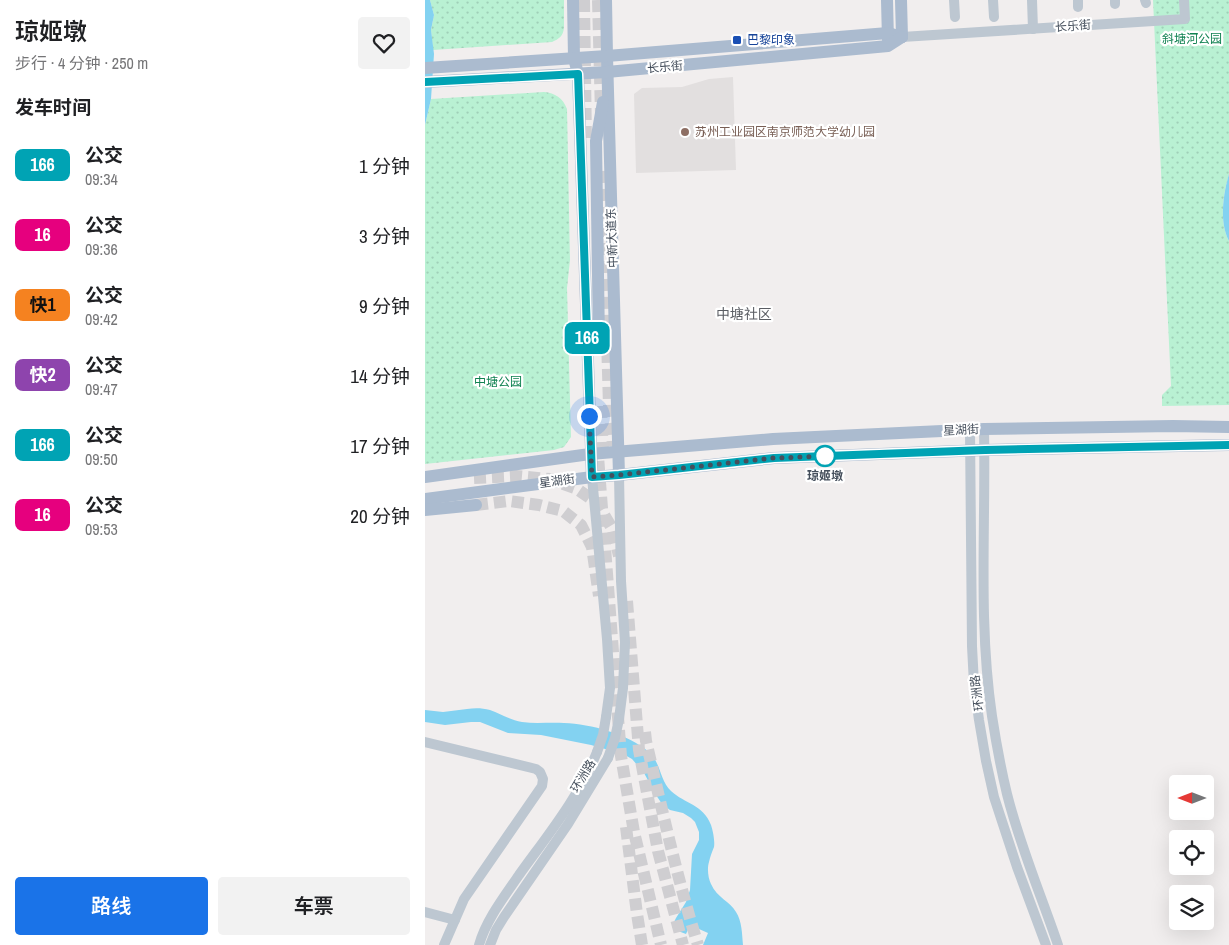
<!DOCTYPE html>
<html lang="zh">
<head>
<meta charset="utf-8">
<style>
	body { margin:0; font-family:"Archivo Narrow","Noto Sans SC",sans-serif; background:#f2f2f2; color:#202124; height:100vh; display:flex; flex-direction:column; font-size:19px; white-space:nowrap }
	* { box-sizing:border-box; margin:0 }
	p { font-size:16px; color:#757577 }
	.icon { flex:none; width:28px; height:28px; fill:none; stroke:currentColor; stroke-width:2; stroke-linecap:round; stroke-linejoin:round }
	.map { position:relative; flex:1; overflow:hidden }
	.details { display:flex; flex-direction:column; background:#fff; width:425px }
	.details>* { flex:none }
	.badge { padding:0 10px; border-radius:8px; font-size:18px; line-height:32px }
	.needle { width:32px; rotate:270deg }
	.tools { position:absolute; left:744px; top:775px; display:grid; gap:10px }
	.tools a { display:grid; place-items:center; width:45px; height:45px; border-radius:5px; background:#fff; box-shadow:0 5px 20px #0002; font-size:25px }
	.you { position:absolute; width:25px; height:25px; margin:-12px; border:4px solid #fff; border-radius:50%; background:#1a73e8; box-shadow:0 0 0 8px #1a73e833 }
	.map>.badge { position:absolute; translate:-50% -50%; box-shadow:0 0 0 2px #fff }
	h2 { padding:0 15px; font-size:19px; line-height:45px }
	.round { display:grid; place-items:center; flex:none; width:52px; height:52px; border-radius:5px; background:#f2f2f2 }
	.summary { display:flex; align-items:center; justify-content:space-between; height:85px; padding:0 15px }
	h1 { font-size:24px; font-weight:600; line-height:38px }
	.action { display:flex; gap:10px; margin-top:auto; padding:10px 15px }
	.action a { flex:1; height:58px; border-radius:5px; background:#1a73e8; color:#fff; font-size:20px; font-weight:600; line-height:58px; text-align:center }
	.action a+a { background:#f2f2f2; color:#202124 }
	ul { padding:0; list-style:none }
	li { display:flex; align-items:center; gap:15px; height:70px; padding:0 15px }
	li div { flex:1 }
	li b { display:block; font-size:19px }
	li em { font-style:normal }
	li .badge { min-width:55px; font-weight:700; text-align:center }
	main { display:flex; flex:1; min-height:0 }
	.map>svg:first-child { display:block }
	.education { fill:#e2dfdf }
	.grass { fill:url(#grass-dots) }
	.water { fill:#83d2f1 }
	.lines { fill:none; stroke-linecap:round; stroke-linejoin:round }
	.major-tunnel { stroke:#cfced1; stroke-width:12; stroke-dasharray:12 6; stroke-linecap:butt }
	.minor { stroke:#bdc7d1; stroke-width:10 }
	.major { stroke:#abbbcf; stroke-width:12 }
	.minor-bridge { stroke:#bdc7d1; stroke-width:10 }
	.line-casing { stroke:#fff; stroke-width:11 }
	.line { stroke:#00a3b4; stroke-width:8 }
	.walk { stroke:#454f5c; stroke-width:5; stroke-dasharray:0 9 }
	.transit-dot { fill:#1a4fb4; stroke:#fff; stroke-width:2 }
	.education-dot { fill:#8d6e63; stroke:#fff; stroke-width:2 }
	.stop-dot { fill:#fff; stroke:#00a3b4; stroke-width:2.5 }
	.labels { text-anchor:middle; stroke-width:4.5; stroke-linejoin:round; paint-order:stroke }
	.street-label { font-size:12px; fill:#454f5c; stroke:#fff }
	.park-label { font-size:12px; fill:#118252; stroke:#fff }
	.transit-label { font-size:12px; fill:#164399; stroke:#fff; text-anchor:start }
	.education-label { font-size:12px; fill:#785e54; stroke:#fff; text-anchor:start }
	.stop-label { font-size:12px; font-weight:bold; fill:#454f5c; stroke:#fff }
	.neighbourhood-label { font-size:14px; fill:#5a5d63; stroke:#fff }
</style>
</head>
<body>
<main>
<section class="details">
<div class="summary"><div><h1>琼姬墩</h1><p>步行 · 4 分钟 · 250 m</p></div><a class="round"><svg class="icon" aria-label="heart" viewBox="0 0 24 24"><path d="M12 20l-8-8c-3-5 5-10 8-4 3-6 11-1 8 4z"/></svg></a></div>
<h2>发车时间</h2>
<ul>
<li><span class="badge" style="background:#00a3b4;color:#fff">166</span><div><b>公交</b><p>09:34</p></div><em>1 分钟</em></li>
<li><span class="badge" style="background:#e6007e;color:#fff">16</span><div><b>公交</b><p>09:36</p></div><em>3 分钟</em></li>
<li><span class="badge" style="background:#f58220;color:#111">快1</span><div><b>公交</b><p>09:42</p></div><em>9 分钟</em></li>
<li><span class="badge" style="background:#8e44ad;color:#fff">快2</span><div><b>公交</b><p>09:47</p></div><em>14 分钟</em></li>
<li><span class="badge" style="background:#00a3b4;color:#fff">166</span><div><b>公交</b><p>09:50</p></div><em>17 分钟</em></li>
<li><span class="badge" style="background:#e6007e;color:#fff">16</span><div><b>公交</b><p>09:53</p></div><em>20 分钟</em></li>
</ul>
<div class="action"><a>路线</a><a>车票</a></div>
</section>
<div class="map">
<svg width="804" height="945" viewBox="0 0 804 945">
	<defs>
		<pattern id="grass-dots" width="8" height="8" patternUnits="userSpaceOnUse" patternTransform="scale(1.25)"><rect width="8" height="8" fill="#b9f1d3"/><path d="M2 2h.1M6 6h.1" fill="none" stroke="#a0d0b8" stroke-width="1.8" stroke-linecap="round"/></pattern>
	</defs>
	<rect width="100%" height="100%" fill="#f1eeee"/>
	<!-- education -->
	<polygon class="education" points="308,77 311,170 211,173 209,94 217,88 257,87 284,79"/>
	<!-- grass -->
	<g class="grass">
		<path d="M5,0H139V28C138,36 134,39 127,42L8,50L6,30L9,15Z"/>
		<path d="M728,0H804V174C798,194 794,223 804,241V405L737,406V395L746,386Z"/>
		<path d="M119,92C130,93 138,98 142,109L145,260L142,288L146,437L139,447L129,450L0,464V125L6,99Z"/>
	</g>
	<!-- water -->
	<g class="water">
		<polygon points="0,0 5,0 9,15 6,30 9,54 6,99 0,125"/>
		<path d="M804,174V241C794,223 798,194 804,174Z"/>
		<path d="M42,709C50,708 57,708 65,710C76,714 85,720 97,722C111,724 125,722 139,723C166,724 203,734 224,752C236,763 235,781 246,791C260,804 278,804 286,825C288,831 290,841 289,847C287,852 285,857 284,862C282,868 283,878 286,884C292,898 305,901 311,912C317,921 317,934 318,945H278L283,933L265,925L261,934L253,931L254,926L248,924L251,918L261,902L265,890L267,854L274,840V832L270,822L266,818L258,813L245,810L237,804L231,795L219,773L207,759L198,754L166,745L116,735L83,733L55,722H46L20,725L0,722V710L18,712Z"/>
	</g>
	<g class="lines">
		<!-- major-tunnel -->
		<g class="major-tunnel">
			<polyline points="159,0 161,143"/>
			<polyline points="173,0 176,114"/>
			<polyline points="177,171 184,406 188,446"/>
			<polyline points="176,406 178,453"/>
			<polyline points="172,443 196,756 209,832 236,945"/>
			<polyline points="49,478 91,476 125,479 152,489 172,503 188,530 194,556"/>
			<polyline points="51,505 84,501 114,505 138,511 156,525 167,547 174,596"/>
			<polyline points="202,601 214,750 233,851 258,945"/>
			<path d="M220,732L221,741C237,809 252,878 273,945"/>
			<polyline points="201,827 212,914 217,945"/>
		</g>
		<!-- minor -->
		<g class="minor">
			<polyline points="529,0 530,17"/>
			<polyline points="568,0 569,17"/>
			<polyline points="607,0 608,29"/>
			<polyline points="653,0 653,7"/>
			<polyline points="690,0 690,4"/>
			<polyline points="720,0 721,3"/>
			<polyline points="477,37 760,19 759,0"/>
			<path d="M559,429C561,525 553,621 567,716C571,742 576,769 582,794C595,846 616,895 633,945"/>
			<polyline points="545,430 547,646 549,684 554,720 561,761 569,797 592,867 621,945"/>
			<polyline points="194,475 196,581 200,642 198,688 194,719"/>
			<polyline points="167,477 182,639 185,688 181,717"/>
			<polyline points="0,742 111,769 115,772 118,779 117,786 39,899 19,945"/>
			<polyline points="0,912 30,920"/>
			<path d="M54,945C61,920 79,897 94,875C122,836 154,797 172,752"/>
			<polyline points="65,945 71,930 79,917 143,824 183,758"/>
		</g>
		<!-- major -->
		<g class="major">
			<polyline points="148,0 149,58 153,74 167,477"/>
			<polyline points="181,0 182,56 194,475"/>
			<polyline points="462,0 463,40"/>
			<polyline points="476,0 477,37"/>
			<polyline points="0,68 182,56 463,33 477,37"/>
			<polyline points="0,82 182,72 463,46 477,37"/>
			<polyline points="174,342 171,141 178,102"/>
			<polyline points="0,477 165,454 348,439 559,429 748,426 804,427"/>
			<polyline points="0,499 167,477 194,475 349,458 560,450 804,445"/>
			<polyline points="0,510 51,505"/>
		</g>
		<!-- minor-bridge -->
		<g class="minor-bridge">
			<polyline points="172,752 178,735 181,717"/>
			<polyline points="183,758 190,738 194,719"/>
		</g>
	</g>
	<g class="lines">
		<defs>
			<polyline id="line" points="0,82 153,74 167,477 194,475 349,458 560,450 804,445"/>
		</defs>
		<!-- line casing -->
		<use href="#line" class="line-casing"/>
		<!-- line -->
		<use href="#line" class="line"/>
		<!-- walk -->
		<polyline class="walk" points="164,416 167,477 194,475 349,458 408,456 400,456"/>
	</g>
	<!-- markers -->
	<rect class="transit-dot" x="307" y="35" width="10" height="10" rx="2.5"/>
	<circle class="education-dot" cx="260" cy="132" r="5"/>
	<circle class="stop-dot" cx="400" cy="456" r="10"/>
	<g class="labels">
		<!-- street labels -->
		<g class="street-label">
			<text transform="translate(648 26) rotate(-4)" y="4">长乐街</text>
			<text transform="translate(240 67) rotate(-5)" y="4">长乐街</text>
			<text transform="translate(187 238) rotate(-92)" y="4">中新大道东</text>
			<text transform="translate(536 430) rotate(-3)" y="4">星湖街</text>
			<text transform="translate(132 481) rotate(-8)" y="4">星湖街</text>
			<text transform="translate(552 693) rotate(-97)" y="4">环洲路</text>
			<text transform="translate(158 776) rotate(-59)" y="4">环洲路</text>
		</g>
		<!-- park labels -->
		<g class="park-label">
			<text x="767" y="43">斜塘河公园</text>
			<text x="73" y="386">中塘公园</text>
		</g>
		<!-- transit labels -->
		<g class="transit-label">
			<text x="322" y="44">巴黎印象</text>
		</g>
		<!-- education labels -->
		<g class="education-label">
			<text x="270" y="136">苏州工业园区南京师范大学幼儿园</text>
		</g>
		<!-- stop labels -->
		<g class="stop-label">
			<text x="400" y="480">琼姬墩</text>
		</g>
		<!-- neighbourhood labels -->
		<g class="neighbourhood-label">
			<text x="319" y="319">中塘社区</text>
		</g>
	</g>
</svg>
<div class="tools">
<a><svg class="needle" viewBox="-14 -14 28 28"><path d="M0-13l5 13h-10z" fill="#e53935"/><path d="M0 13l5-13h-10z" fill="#757577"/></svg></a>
<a><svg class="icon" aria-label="locate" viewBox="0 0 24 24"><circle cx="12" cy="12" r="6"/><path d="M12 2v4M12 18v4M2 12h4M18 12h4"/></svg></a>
<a><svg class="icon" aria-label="layers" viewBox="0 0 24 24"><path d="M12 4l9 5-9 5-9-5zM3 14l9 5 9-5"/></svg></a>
</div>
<div class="you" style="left:164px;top:416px"></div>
<b class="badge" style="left:162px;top:338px;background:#00a3b4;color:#fff">166</b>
</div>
</main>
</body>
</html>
